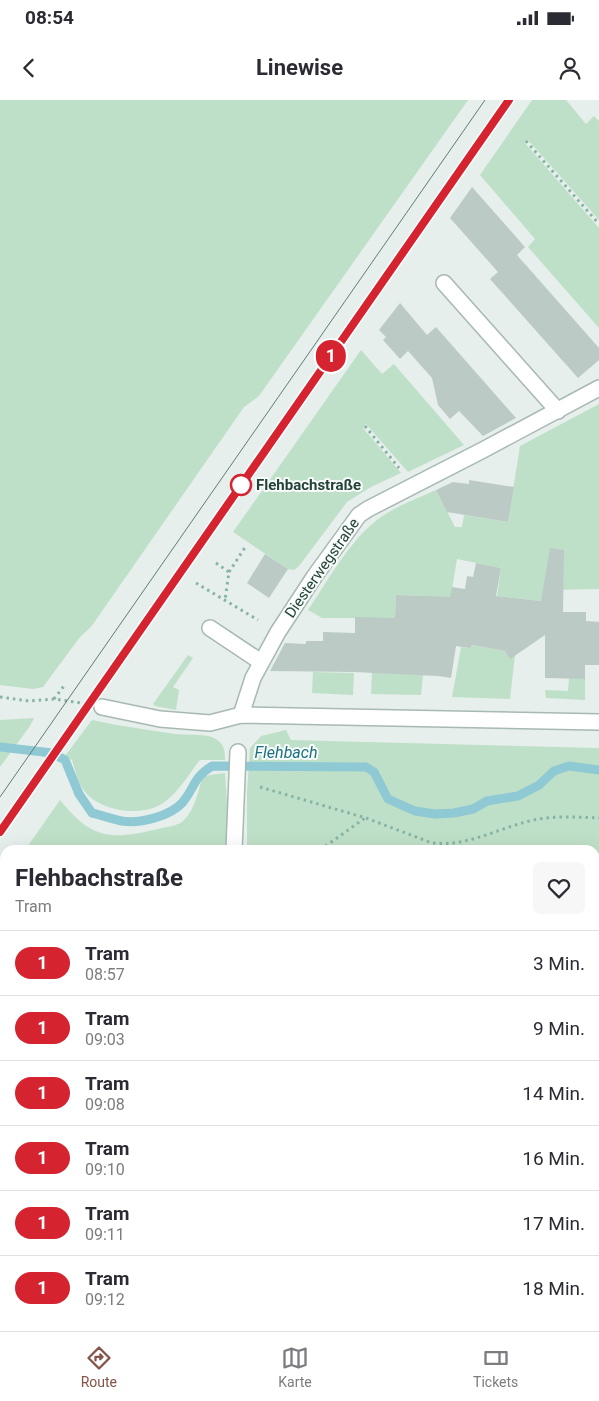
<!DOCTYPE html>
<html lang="de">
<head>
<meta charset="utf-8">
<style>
	body { margin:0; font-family:Roboto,sans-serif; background:#f7f7f7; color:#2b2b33; height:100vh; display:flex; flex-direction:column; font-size:19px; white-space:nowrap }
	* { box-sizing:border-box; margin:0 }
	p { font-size:16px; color:#7c7c81 }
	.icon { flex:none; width:28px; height:28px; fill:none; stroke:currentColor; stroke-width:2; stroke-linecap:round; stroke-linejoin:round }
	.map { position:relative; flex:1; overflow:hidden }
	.side { position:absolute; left:0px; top:745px; width:600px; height:486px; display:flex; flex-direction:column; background:#fff; border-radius:15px 15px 0 0; box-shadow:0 5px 20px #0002 }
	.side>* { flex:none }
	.badge { padding:0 10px; border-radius:16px; font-size:18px; line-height:32px }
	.map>.badge { position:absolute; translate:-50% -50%; box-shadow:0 0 0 2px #fff }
	.round { display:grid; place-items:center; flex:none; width:52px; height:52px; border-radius:8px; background:#f7f7f7 }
	.summary { display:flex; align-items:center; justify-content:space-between; height:85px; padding:0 15px }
	h1 { font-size:24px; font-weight:700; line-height:38px }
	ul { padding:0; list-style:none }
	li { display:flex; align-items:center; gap:15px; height:65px; padding:0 15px; border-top:1px solid #e1e1e2 }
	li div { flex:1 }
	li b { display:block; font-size:19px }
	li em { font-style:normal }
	li .badge { min-width:55px; font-weight:700; text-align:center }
	.status { display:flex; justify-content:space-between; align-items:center; height:35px; padding:0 25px; background:#fff; direction:ltr }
	.status svg { height:14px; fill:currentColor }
	header { display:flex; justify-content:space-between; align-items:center; height:65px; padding:0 15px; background:#fff; font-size:22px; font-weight:700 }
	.dock { display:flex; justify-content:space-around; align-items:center; height:70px; border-top:1px solid #e1e1e2; background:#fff; font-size:14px; color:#7c7c81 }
	.dock a { display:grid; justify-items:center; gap:2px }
	.dock .on { color:#855347 }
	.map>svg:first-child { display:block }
	.green { fill:#bfe0c8 }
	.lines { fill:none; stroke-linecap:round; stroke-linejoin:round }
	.stream { stroke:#8ec9d4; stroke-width:9 }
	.building { fill:#bbcac4 }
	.lane-casing { stroke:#a8b8b2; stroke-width:18 }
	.street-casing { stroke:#a8b8b2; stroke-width:18 }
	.primary-casing { stroke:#c2cac8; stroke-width:18 }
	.path { stroke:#86b3a5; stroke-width:3; stroke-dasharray:2.5 4; stroke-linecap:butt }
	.lane { stroke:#fff; stroke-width:15 }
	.street { stroke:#fff; stroke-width:15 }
	.primary { stroke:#6aa596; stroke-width:15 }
	.tram { stroke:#5f7d75; stroke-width:1 }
	.line-casing { stroke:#fff; stroke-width:11 }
	.line { stroke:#d52330; stroke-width:8 }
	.stop-dot { fill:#fff; stroke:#d52330; stroke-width:2.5 }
	.labels { text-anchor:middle; stroke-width:4; stroke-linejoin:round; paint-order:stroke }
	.stop-label { font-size:15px; font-weight:bold; fill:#24423a; stroke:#f7fbf9; text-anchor:start }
	.street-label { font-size:15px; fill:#24423a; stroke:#f7fbf9 }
	.water-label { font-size:16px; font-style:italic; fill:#1c6f80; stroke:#f7fbf9 }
</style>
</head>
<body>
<div class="status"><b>08:54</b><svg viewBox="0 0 49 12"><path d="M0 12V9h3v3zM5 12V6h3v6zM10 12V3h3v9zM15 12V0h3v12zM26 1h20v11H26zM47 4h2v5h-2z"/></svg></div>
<header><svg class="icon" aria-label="back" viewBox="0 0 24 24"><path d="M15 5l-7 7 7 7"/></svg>Linewise<svg class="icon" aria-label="person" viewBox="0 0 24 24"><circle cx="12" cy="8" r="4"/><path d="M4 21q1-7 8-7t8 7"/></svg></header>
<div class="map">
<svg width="599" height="1231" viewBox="0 0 599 1231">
	<rect width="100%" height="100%" fill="#e6efeb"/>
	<!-- green -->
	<g class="green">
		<polygon points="0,0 468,0 259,296 244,307 91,527 80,537 43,587 33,589 0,585"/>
		<polygon points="532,0 566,0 586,24 594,16 599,21 599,120 528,40 525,43 599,128 599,228 528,147 535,139 480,75"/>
		<polygon points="361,250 382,274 394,264 464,345 408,372 366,324 363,328 401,373 371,387 347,402 299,466 294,470 288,469 233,432"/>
		<path d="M599,304V489L544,490L541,501L497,496L501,468L457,459L442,549H423L424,496L396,495L395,518H322L308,510C327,482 346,447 371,425C388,409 414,400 436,390L455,427H462L464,415L508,422L520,346Z"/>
		<polygon points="472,545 505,551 507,554 515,555 510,599 452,597 461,547 470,548"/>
		<polygon points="188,555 193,558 173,587 179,590 176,610 155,606 153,604"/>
		<polygon points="313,572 354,573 353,595 312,593"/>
		<polygon points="372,572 423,575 421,595 371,594"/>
		<polygon points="569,578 585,579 585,600 546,598 545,590 568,591"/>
		<polygon points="34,618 30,626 0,667 0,620"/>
		<path d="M92,620C120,626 148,630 176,634C186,635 207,634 214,638C224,643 225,650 225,660H200C188,675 176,697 158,706C135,717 94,710 81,686C77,679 75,669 72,660L65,656Z"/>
		<polygon points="286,630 291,640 599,648 599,853 595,853 595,750 247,750 247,692 250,648 261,636"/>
		<path d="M225,673L228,718L226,750H25L60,700C92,740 111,740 158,729C165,727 178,726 183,721C195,710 198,691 203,676Z"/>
		<polygon points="5,779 5,1139 0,1142 0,787"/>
	</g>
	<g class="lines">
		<!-- stream -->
		<path class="stream" d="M0,647L52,653L65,660L79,694L92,713C101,715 112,719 122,721C140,724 171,716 183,702C195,687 193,678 212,666L366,667L374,672L388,699L415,711L435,714L454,713L473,709L487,701L518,696L539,685L554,671L569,666L599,670"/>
	</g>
	<!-- building -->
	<g class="building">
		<polygon points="472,87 525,147 517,155 599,248 599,260 578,278 490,179 498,172 450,118"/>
		<polygon points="400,203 427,235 436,227 516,318 483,336 459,311 450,319 438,305 432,278 408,251 400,259 383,240 386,237 379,230"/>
		<polygon points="469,380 514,387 508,422 447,412 436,390 453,382 469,384"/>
		<polygon points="550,448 564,450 563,512 586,512 586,521 599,522 599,565 585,565 585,579 545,578 545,535 510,559 505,551 472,545 470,548 456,546 451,578 438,576 354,572 270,571 285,543 306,544 306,541 323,541 323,532 355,533 355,517 395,518 396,495 450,497 452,487 465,489 467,476 473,477 476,463 501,468 496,496 541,501"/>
		<polygon points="265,454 288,469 269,498 247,483"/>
	</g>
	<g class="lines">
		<defs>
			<polyline id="lane" points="210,528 261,562"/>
			<g id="street">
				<polyline points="444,183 558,311"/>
				<polyline points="102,607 160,619 210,623 241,615 599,622"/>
				<polyline points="241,615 253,578 278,532 314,477 359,415 368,409 483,350 599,288"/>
				<polyline points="234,750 238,652"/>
				<polyline points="313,1226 315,1231"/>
			</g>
			<g id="primary">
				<polyline points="595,1165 599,1163"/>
				<polyline points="469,1231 478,1226"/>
			</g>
		</defs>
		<!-- lane casing -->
		<use href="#lane" class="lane-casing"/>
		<!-- street casing -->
		<use href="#street" class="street-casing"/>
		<!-- primary casing -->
		<use href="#primary" class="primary-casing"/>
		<!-- path -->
		<g class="path">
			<polyline points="526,41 599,124"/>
			<polyline points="365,326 399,368"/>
			<polyline points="216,463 229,472 225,500"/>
			<polyline points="229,472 246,446"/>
			<polyline points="196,483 258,520"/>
			<polyline points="0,597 29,601 54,599 81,603"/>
			<polyline points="54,599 64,586"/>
			<path d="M260,687L366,718L432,743C465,747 495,730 526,722C549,715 575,717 599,718"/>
			<polyline points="320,750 365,718"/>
			<polyline points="595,1133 599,1131"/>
			<polyline points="595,1213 599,1211"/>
			<polyline points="400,1231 408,1226"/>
			<polyline points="431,1231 440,1226"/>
			<polyline points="557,1231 567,1226"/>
		</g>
		<!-- lane -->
		<use href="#lane" class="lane"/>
		<!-- street -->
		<use href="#street" class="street"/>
		<!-- primary -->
		<use href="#primary" class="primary"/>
		<!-- tram -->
		<g class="tram">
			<polyline points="0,697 485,0"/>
			<polyline points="0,732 509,0"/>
		</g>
	</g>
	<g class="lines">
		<defs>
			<polyline id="line" points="0,732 509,0"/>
		</defs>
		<!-- line casing -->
		<use href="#line" class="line-casing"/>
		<!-- line -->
		<use href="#line" class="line"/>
	</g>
	<!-- markers -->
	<circle class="stop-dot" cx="241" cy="385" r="10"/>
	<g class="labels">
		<!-- stop labels -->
		<g class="stop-label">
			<text x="256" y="390">Flehbachstraße</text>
		</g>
		<!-- street labels -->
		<g class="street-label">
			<text transform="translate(322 468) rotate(-55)" y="5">Diesterwegstraße</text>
		</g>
		<!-- water labels -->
		<g class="water-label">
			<text x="286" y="658">Flehbach</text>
		</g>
	</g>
</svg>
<b class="badge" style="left:331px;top:256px;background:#d52330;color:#fff">1</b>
<section class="side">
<div class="summary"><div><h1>Flehbachstraße</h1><p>Tram</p></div><a class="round"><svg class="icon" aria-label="heart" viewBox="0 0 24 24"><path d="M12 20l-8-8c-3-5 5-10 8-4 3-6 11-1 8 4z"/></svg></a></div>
<ul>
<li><span class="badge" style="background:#d52330;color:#fff">1</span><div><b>Tram</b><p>08:57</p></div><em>3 Min.</em></li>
<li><span class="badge" style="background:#d52330;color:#fff">1</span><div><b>Tram</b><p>09:03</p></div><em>9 Min.</em></li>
<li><span class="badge" style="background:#d52330;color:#fff">1</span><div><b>Tram</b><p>09:08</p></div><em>14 Min.</em></li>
<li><span class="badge" style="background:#d52330;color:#fff">1</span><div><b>Tram</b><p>09:10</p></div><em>16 Min.</em></li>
<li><span class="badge" style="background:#d52330;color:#fff">1</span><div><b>Tram</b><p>09:11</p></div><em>17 Min.</em></li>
<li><span class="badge" style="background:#d52330;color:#fff">1</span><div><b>Tram</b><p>09:12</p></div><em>18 Min.</em></li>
</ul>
</section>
</div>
<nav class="dock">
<a class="on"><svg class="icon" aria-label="directions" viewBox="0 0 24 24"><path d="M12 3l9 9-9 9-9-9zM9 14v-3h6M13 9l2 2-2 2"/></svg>Route</a>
<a><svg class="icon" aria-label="map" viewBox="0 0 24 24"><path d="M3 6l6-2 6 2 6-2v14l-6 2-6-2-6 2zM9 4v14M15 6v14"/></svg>Karte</a>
<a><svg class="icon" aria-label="tickets" viewBox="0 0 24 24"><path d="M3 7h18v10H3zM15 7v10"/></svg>Tickets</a>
</nav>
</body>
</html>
